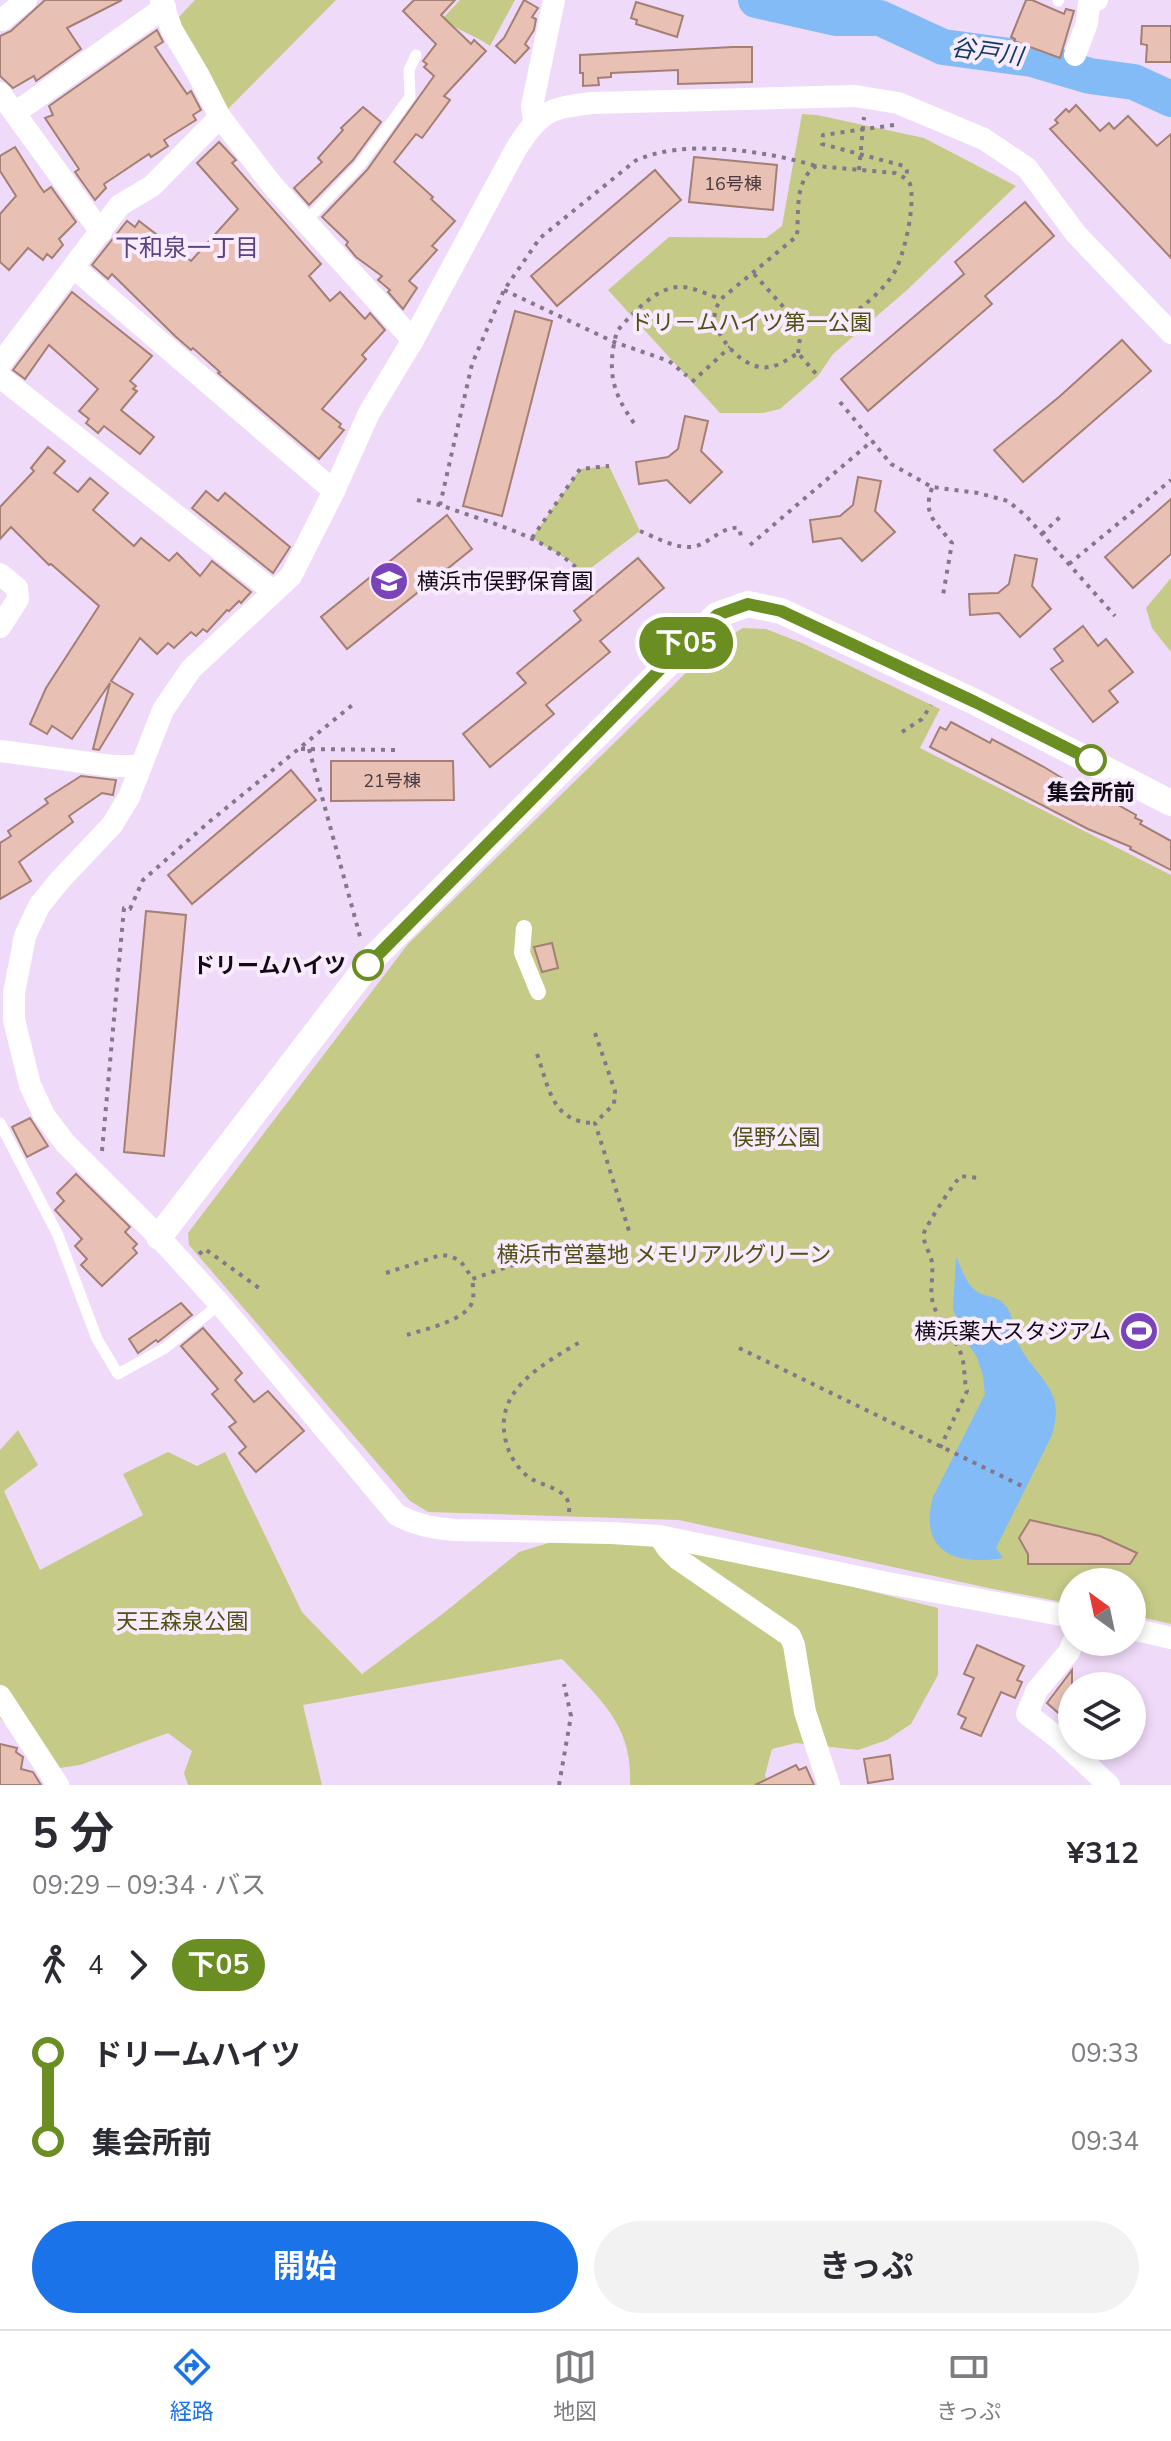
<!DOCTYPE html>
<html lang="ja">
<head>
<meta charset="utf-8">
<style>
	body { margin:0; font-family:"Nunito Sans","Noto Sans JP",sans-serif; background:#f2f2f3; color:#2b2b33; height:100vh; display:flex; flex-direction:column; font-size:30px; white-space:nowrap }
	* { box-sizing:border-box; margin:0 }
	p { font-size:26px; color:#7c7c81 }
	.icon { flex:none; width:44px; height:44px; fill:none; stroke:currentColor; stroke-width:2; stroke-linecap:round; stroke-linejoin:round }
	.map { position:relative; height:1785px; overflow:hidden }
	.details { display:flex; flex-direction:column; background:#fff; flex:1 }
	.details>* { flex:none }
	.badge { padding:0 16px; border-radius:26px; font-size:28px; line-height:52px }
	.needle { width:52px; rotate:327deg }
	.fabs { position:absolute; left:1058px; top:1568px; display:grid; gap:16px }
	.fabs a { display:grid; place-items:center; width:88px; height:88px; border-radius:50%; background:#fff; box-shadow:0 4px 12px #0003; font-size:40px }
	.map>.badge { position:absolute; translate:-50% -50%; box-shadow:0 0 0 4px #fff }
	.legs { display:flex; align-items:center; gap:12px; height:88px; padding:0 32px; font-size:26px }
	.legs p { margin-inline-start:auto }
	.headline { display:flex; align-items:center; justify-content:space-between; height:136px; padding:0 32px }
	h1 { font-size:44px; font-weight:700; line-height:60px }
	.action { display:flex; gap:16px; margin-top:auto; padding:16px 32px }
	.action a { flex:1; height:92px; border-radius:48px; background:#1a73e8; color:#fff; font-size:32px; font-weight:700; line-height:92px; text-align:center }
	.action a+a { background:#f2f2f3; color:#2b2b33 }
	ul { padding:0 32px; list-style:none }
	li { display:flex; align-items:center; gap:28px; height:88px; font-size:30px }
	li i { display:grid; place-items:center; width:12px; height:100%; margin:0 10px; background:currentColor }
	li i::after { content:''; width:20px; height:20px; margin:-10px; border:6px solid; border-radius:50%; background:#fff }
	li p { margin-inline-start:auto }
	li:first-child i { background:linear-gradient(#0000 50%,currentColor 0) }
	li:last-child i { background:linear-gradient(currentColor 50%,#0000 0) }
	.menu { display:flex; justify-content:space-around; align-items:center; height:112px; border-top:2px solid #e1e1e2; background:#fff; font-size:22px; color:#7c7c81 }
	.menu a { display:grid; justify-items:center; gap:4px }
	.menu .active { color:#1a73e8 }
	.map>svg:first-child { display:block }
	.green { fill:#c6ca87 }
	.water { fill:#82bbf5 }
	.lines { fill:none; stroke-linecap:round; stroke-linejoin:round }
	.river { stroke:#82bbf5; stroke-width:36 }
	.building { fill:#e8c0b4; stroke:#a37f74; stroke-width:2 }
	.path { stroke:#85768b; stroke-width:4; stroke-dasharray:4 6; stroke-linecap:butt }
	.service { stroke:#fff; stroke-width:11 }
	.pedestrian { stroke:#fff; stroke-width:16 }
	.minor { stroke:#fff; stroke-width:22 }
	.tertiary { stroke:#fff; stroke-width:26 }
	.line-1-casing { stroke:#fff; stroke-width:18 }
	.line-1 { stroke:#6b8e23; stroke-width:12 }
	.stop-1-dot { fill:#fff; stroke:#6b8e23; stroke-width:4 }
	.labels { text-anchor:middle; stroke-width:8; stroke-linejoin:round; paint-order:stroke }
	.number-label { font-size:18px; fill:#48383d }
	.park-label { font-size:22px; fill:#4f5014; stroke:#f8ebfe }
	.poi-label { font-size:22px; fill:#120b15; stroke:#f8ebfe; text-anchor:start }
	.stop-label { font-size:22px; font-weight:bold; fill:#120b15; stroke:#f8ebfe }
	.water-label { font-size:24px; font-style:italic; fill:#10395f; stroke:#f8ebfe }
	.neighbourhood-label { font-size:24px; fill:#5c427f; stroke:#f8ebfe }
</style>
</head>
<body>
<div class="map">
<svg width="1171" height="1785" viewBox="0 0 1171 1785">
	<rect width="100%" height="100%" fill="#f0daf9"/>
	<!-- green -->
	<g class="green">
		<polygon points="195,0 336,0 225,112 176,20"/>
		<path d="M460,0H515L490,46C475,35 457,31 443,18Z"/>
		<polygon points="802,114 817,115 924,138 1016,186 907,290 833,354 818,376 780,409 763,413 720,413 608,290 669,237 766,238 782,226"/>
		<polygon points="609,466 640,531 583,574 570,561 532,538 580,469"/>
		<polygon points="1171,578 1171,652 1152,628 1146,608"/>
		<polygon points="743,628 766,629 802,643 940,709 920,748 1171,875 1171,1624 1132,1615 1132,1582 1072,1582 1072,1604 993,1589 679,1520 428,1512 410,1501 189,1245 188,1233 408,944 692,667 718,643"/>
		<path d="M18,1430L38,1465L4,1491L40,1570L143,1515L123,1474L168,1452L197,1466L225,1452L302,1612L362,1674L445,1612L519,1552L575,1535L653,1537L938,1608V1675L911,1724L887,1740L858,1750L796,1743L772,1749L765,1775L768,1785H630C633,1725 600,1699 562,1659L303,1705L322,1785H188L184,1773L192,1751L168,1733L80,1765L39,1771L14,1733L0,1718V1450Z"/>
	</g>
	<!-- water -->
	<path class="water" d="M956,1257C962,1269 967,1287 979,1293C987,1297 995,1296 1002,1302C1015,1313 1013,1333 1020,1347C1029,1365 1048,1380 1054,1399C1058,1412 1055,1423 1052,1435L996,1548L1003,1558C956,1566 918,1552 933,1497L985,1394L983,1376L977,1357L962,1335L953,1309Z"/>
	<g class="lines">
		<!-- river -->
		<polyline class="river" points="756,0 836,18 880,18 943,47 1032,59 1090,76 1134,82 1171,99"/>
	</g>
	<!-- building -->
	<g class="building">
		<polygon points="45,0 122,0 67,28 81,49 36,81 34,76 13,88 0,76 0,36 11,31"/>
		<polygon points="414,0 455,0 441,15 471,44 474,40 486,51 444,96 450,100 422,138 416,134 394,162 433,197 431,199 455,221 432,246 437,250 409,281 417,288 403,309 388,292 390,290 378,280 382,276 356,257 346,245 348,242 322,217 367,170 434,76 424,67 427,64 423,61 436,44 403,11"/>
		<polygon points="524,0 538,8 532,17 536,19 534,30 525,44 529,48 515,63 496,46 504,38"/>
		<polygon points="1026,0 1032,0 1064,14 1066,9 1074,11 1060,58 1014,41 1015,39 1011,37"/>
		<polygon points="636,2 683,16 677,37 636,24 637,20 631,18"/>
		<polygon points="1142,26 1171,26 1171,62 1146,62 1147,45 1141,44"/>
		<polygon points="157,30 163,42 155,47 187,94 191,91 201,110 193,115 196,120 164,140 168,146 151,157 149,154 104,184 106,188 95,200 75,172 79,169 45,118 53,115 49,106"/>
		<polygon points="733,47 752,47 752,82 678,84 678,70 611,73 611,77 598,78 599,85 583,86 583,73 580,73 580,55"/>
		<polygon points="1076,105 1100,131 1109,123 1114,129 1128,116 1157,146 1171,134 1171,258 1050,129 1058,123 1055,120 1066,109 1069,112"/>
		<polygon points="363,107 381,122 353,160 309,205 294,188 322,162 318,158 343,130 341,128"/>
		<polygon points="219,142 236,160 232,163 321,264 309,276 330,301 340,292 365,319 370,313 385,330 362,355 366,359 322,409 341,424 339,427 344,430 319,459 218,373 220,372 193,348 191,350 175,336 112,274 108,279 92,265 127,221 135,227 139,221 191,261 238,209 197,163"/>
		<polygon points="15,147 39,185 44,192 51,187 76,222 59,239 63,245 52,258 47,254 43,260 28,248 9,270 0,262 0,214 16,196 0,171 0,156"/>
		<polygon points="694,157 777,165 773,210 689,202"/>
		<polygon points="655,170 681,200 557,306 531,276"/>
		<polygon points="1025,202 1054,236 985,296 992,304 868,411 841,379 964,274 955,262"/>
		<polygon points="72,292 152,356 130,381 136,386 133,389 137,391 121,410 154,437 140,454 104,426 98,433 86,423 89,419 79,411 98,389 49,345 25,379 13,370"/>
		<polygon points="515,311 552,321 502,516 463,506"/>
		<polygon points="1122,340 1151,371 1023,482 994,450 1059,397"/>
		<polygon points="685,416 708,421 701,451 722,472 690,503 667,480 639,484 636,462 668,457 678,449"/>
		<polygon points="48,447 65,461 54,473 78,492 90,478 108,493 93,510 134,546 141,538 169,561 177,553 200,576 212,561 251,592 241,603 239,601 229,611 227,610 207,632 203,629 196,636 191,632 174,648 168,643 157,654 140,638 111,681 133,694 99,750 93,749 110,683 72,739 52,726 47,734 30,724 46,688 99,606 51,564 49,565 11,527 0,539 0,507 34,471 31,468"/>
		<polygon points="858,477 881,481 875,511 895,532 862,561 841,538 813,542 810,520 840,516 853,505"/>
		<polygon points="206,491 218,501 225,493 290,547 273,573 192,508"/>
		<polygon points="1171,499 1171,554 1133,588 1105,557"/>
		<polygon points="447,515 472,549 347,649 321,617"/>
		<polygon points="1015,555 1037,559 1032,586 1051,609 1020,637 999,613 970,615 969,594 998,593 1009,584"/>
		<polygon points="638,558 664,588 600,641 610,652 546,705 554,714 490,767 463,734 526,683 517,673 581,620 574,611"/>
		<polygon points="1083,626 1098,646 1106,639 1133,672 1109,691 1118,702 1093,722 1051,669 1063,661 1054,649"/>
		<polygon points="951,722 990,743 992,739 1044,767 1062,778 1059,784 1087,798 1091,790 1136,815 1135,818 1142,821 1140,824 1171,841 1171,870 1130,849 1131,847 1088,829 930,747 940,727 946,730"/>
		<polygon points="331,761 453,761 454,800 331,801"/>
		<polygon points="291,770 316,800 192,904 168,875"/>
		<polygon points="81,776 116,780 113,795 102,793 69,816 73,822 19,862 31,881 0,899 0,843 11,836 8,831 48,803 45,799"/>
		<polygon points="146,911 186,915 164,1156 124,1152"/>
		<polygon points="552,943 558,968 542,972 534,947"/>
		<polygon points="30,1118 48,1146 27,1157 12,1127"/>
		<polygon points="76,1174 130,1227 125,1232 137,1244 133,1248 137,1253 102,1286 81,1265 87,1259 75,1246 82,1239 55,1210 64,1201 57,1193"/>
		<polygon points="181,1303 192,1315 158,1342 156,1340 138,1353 129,1339"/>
		<polygon points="203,1328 242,1373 235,1380 254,1402 268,1391 304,1431 256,1472 239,1453 246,1447 229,1427 236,1422 212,1394 218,1389 181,1346"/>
		<polygon points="1030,1520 1100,1536 1137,1553 1130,1564 1028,1564 1028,1554 1019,1538"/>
		<polygon points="977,1645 1024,1666 1017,1680 1022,1682 1015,1698 1001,1692 981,1736 961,1728 966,1718 958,1714 974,1678 964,1674"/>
		<polygon points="1072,1670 1072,1707 1063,1717 1047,1703"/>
		<polygon points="0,1744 17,1748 16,1752 23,1757 21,1769 33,1772 41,1785 0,1785"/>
		<polygon points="890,1755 893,1779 868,1783 864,1759"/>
		<polygon points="796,1765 799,1770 806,1767 814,1785 755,1785"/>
	</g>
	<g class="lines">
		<!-- path -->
		<g class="path">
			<polyline points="894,125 823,135 822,144 904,166 907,171 906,178"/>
			<polyline points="859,170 864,117"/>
			<polyline points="754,274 797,322"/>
			<polyline points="504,290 614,342 669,361 687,376"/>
			<path d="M798,353L801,330L797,322L803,319L842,323C860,308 879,295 892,276C904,260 916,203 910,184C907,178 901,176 895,173L816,166C794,181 799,212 797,236L721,299C719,303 716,307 715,311C711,335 745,372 769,367C779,366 790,358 798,353L818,376"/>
			<polyline points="692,382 730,347"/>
			<polyline points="840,402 891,464 932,487 978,493 1008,501 1026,516 1115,616"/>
			<path d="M634,423C611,391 607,369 617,331C631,315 655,288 678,287C692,286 708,295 721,299"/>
			<path d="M932,488C922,515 936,522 952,543L943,595"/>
			<polyline points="417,500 440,505"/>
			<path d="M640,531C655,537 674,548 691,547C708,546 720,526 739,528L742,540"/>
			<polyline points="1042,534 1060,517"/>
			<polyline points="532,538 580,469 609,466"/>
			<polyline points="750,545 872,441"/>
			<polyline points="1069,564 1171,480"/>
			<path d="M583,574C545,535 489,523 440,505L472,364L504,290L540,238L635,161C682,138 767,151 816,166"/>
			<polyline points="902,732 922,719 931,705"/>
			<polyline points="301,749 397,750"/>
			<polyline points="309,749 361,940"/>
			<polyline points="595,1033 615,1091 614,1104 595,1123 629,1231"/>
			<path d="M537,1054C549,1088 552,1123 595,1123"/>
			<polyline points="102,1151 124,908 130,909 143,880 209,822 356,702"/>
			<polyline points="199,1254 205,1249 263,1291"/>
			<path d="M386,1273L441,1255C459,1256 464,1264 472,1279L539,1256"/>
			<path d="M407,1335C425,1329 470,1320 473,1299C474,1293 473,1285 472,1279"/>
			<polyline points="739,1348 1026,1488"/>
			<path d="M940,1448L967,1391C964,1381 965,1371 963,1361C960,1345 947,1331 939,1317C926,1294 934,1286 932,1263C931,1253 922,1243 924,1233C926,1226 954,1182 961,1176L978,1178"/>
			<path d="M569,1512C572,1486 540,1488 526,1475C515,1465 507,1451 505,1437C495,1389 545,1363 580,1342"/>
			<polyline points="559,1785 571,1716 564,1684"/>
		</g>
		<!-- service -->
		<g class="service">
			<polyline points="1058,1 1059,0"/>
			<polyline points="305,222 360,165 410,97 409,70 416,55"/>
			<polyline points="0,1123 58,1235 97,1339 118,1374 165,1348 220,1304"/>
		</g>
		<!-- pedestrian -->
		<polyline class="pedestrian" points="524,928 522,953 538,992"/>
		<!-- minor -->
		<g class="minor">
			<polyline points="161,0 172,30 198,74 220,117 273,186 413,340"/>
			<polyline points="0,18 2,20 26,0"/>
			<polyline points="1075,55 1087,23 1089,3 1097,0"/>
			<polyline points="0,93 101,232"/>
			<polyline points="15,113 165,7"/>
			<polyline points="534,121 532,106 554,0"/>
			<polyline points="74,268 334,491"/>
			<polyline points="0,364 120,205 152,186 220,117"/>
			<polyline points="0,377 274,592"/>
			<polyline points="0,574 17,588 18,599 0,627"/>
			<polyline points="0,751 112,766 141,766"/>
			<polyline points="659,1536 668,1549 678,1559 790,1636 794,1645 805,1712 829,1785"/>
			<path d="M1072,1617L893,1584L659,1536L611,1533L454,1530C433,1528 416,1525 397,1515L220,1304L159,1237L65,1143L44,1115L30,1085L14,1020V993L25,936L39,906L60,880L112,825L129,797L163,710L191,669L291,576L334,491L369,413L413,340L516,149C540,111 549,108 592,103L855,96L898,103L984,139L1027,168L1076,234L1171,333"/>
			<polyline points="1132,1629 1171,1638"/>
			<polyline points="1073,1642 1069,1652 1037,1690 1027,1714 1058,1738 1109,1785"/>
			<polyline points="0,1696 58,1785"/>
		</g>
		<!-- tertiary -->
		<polyline class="tertiary" points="159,1237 374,957 717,615 748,604 781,611 975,702 1171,803"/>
	</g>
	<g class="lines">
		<defs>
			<polyline id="line-1" points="368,965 693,636 717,615 748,604 781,611 975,702 1091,760"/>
		</defs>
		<!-- line-1 casing -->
		<use href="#line-1" class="line-1-casing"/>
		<!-- line-1 -->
		<use href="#line-1" class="line-1"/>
	</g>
	<!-- icons -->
	<defs>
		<symbol id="school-disc" viewBox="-11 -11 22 22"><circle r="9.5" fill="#7b43ba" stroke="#f8ebfe"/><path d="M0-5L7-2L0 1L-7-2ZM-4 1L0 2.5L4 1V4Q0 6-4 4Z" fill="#fff"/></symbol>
		<symbol id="stadium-disc" viewBox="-11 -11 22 22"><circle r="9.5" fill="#7b43ba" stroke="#f8ebfe"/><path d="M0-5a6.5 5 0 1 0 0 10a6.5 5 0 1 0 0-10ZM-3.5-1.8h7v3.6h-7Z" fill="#fff"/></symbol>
	</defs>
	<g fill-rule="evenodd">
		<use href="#school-disc" x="367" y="559" width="44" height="44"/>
		<use href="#stadium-disc" x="1117" y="1309" width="44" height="44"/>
	</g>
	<!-- markers -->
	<g class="stop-1-dot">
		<circle cx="1091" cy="760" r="14"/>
		<circle cx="368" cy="965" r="14"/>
	</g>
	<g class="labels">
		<!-- number labels -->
		<g class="number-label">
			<text x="733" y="190">16号棟</text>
			<text x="392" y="787">21号棟</text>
		</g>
		<!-- park labels -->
		<g class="park-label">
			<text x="751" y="330">ドリ－ムハイツ第一公園</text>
			<text x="776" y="1145">俣野公園</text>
			<text x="664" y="1262">横浜市営墓地 メモリアルグリーン</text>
			<text x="182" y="1629">天王森泉公園</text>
		</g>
		<!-- poi labels -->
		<g class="poi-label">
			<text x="417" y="589">横浜市俣野保育園</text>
			<text x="1111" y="1339" text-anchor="end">横浜薬大スタジアム</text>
		</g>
		<!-- stop labels -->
		<g class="stop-label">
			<text x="1091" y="800">集会所前</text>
			<text x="346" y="973" text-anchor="end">ドリームハイツ</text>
		</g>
		<!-- water labels -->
		<g class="water-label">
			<text transform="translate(987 52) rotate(8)" y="8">谷戸川</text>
		</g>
		<!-- neighbourhood labels -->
		<g class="neighbourhood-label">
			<text x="187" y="256">下和泉一丁目</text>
		</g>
	</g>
</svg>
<div class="fabs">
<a><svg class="needle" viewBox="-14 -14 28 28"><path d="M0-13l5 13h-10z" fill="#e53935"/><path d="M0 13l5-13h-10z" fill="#7c7c81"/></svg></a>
<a><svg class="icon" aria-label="layers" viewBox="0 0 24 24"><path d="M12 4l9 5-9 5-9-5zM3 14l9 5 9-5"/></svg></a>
</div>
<b class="badge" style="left:686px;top:643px;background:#6b8e23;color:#fff">下05</b>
</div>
<section class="details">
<div class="headline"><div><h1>5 分</h1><p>09:29 – 09:34 · バス</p></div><b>¥312</b></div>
<div class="legs"><svg class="icon" aria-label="walk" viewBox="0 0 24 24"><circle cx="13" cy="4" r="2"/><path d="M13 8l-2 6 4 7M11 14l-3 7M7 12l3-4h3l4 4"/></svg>4<svg class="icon" aria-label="forward" viewBox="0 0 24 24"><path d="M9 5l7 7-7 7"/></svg><b class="badge" style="background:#6b8e23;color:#fff">下05</b></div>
<ul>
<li><i style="color:#6b8e23"></i><b>ドリームハイツ</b><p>09:33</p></li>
<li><i style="color:#6b8e23"></i><b>集会所前</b><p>09:34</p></li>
</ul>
<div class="action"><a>開始</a><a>きっぷ</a></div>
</section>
<nav class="menu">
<a class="active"><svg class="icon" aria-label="directions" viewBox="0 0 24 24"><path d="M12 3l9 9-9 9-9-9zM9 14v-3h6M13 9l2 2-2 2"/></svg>経路</a>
<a><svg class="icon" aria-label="map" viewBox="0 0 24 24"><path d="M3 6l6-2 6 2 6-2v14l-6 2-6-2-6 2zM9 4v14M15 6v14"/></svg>地図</a>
<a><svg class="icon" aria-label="tickets" viewBox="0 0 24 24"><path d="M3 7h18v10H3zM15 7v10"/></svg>きっぷ</a>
</nav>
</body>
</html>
